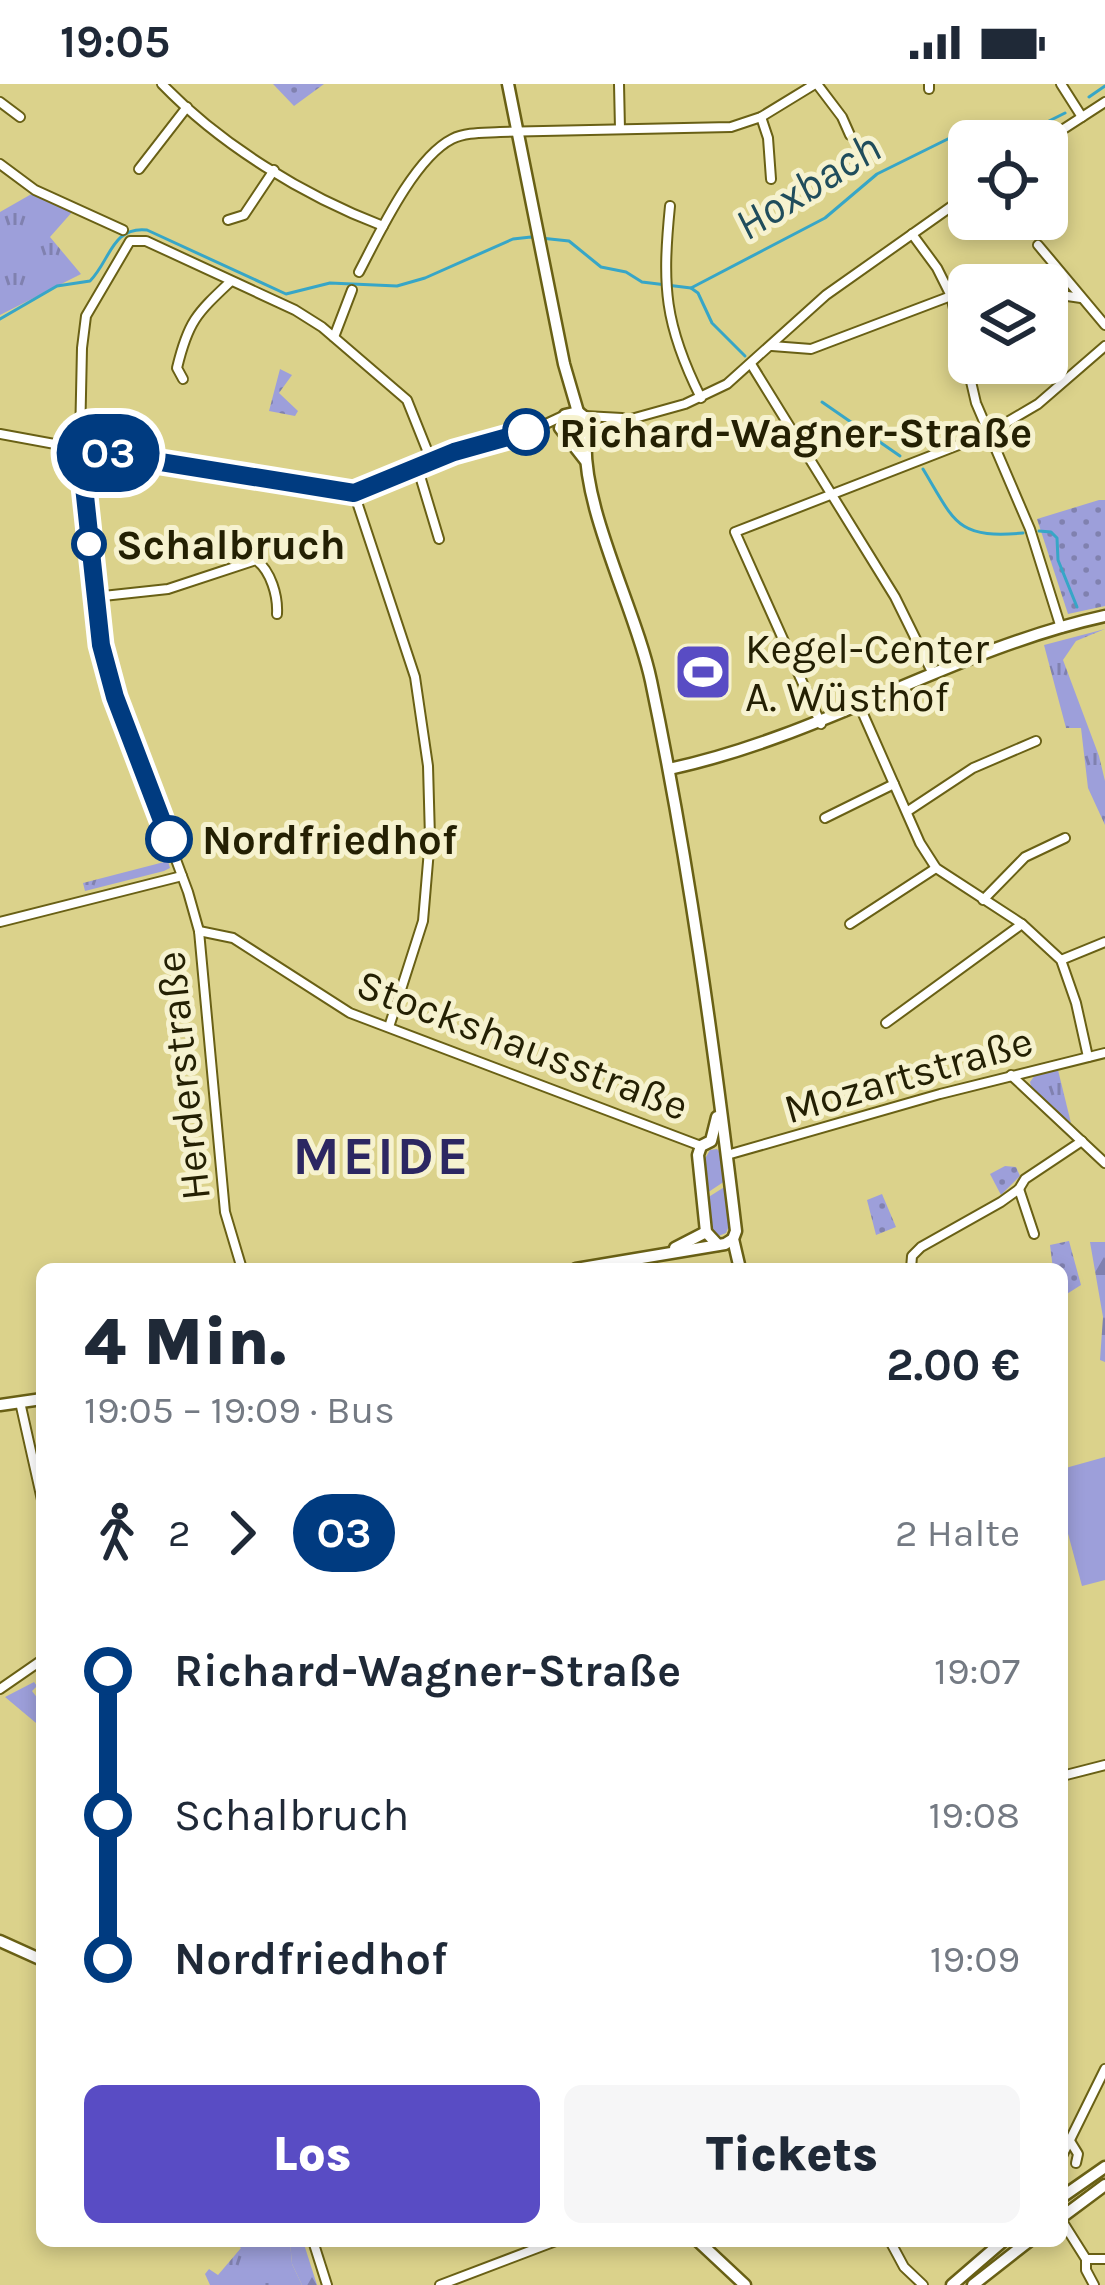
<!DOCTYPE html>
<html lang="de">
<head>
<meta charset="utf-8">
<style>
	body { margin:0; font-family:Karla,sans-serif; background:#f6f6f7; color:#1f2937; height:100vh; display:flex; flex-direction:column; font-size:45px; white-space:nowrap }
	* { box-sizing:border-box; margin:0 }
	p { font-size:39px; color:#747a83 }
	.icon { flex:none; width:66px; height:66px; fill:none; stroke:currentColor; stroke-width:2; stroke-linecap:round; stroke-linejoin:round }
	.map { position:relative; flex:1; overflow:hidden }
	.panel { position:absolute; left:36px; top:1179px; width:1032px; height:984px; display:flex; flex-direction:column; background:#fff; border-radius:18px; box-shadow:0 6px 18px #0003 }
	.panel>* { flex:none }
	.badge { padding:0 24px; border-radius:39px; font-size:42px; line-height:78px }
	.controls { position:absolute; left:948px; top:36px; display:grid; gap:24px }
	.controls a { display:grid; place-items:center; width:120px; height:120px; border-radius:18px; background:#fff; box-shadow:0 6px 18px #0003; font-size:60px }
	.map>.badge { position:absolute; translate:-50% -50%; box-shadow:0 0 0 6px #fff }
	.legs { display:flex; align-items:center; gap:18px; height:132px; padding:0 48px; font-size:39px }
	.legs p { margin-inline-start:auto }
	.summary { display:flex; align-items:center; justify-content:space-between; height:204px; padding:0 48px }
	h1 { font-size:66px; font-weight:800; line-height:90px }
	.cta { display:flex; gap:24px; margin-top:auto; padding:24px 48px }
	.cta a { flex:1; height:138px; border-radius:18px; background:#594cc4; color:#fff; font-size:48px; font-weight:800; line-height:138px; text-align:center }
	.cta a+a { background:#f6f6f7; color:#1f2937 }
	ul { padding:0 48px; list-style:none }
	li { display:flex; align-items:center; gap:42px; height:144px; font-size:45px }
	li i { display:grid; place-items:center; width:18px; height:100%; margin:0 15px; background:currentColor }
	li i::after { content:''; width:30px; height:30px; margin:-15px; border:9px solid; border-radius:50%; background:#fff }
	li p { margin-inline-start:auto }
	li:first-child i { background:linear-gradient(#0000 50%,currentColor 0) }
	li:last-child i { background:linear-gradient(currentColor 50%,#0000 0) }
	.status { display:flex; justify-content:space-between; align-items:center; height:84px; padding:0 60px; background:#fff; direction:ltr }
	.status svg { height:33px; fill:currentColor }
	.map>svg:first-child { display:block }
	.grass { fill:url(#grass-tufts) }
	.forest { fill:url(#forest-firs) }
	.park { fill:url(#park-dots) }
	.pitch { fill:#9d9fda }
	.lines { fill:none; stroke-linecap:round; stroke-linejoin:round }
	.stream { stroke:#37a6c7; stroke-width:3 }
	.street-casing { stroke:#696015; stroke-width:12 }
	.secondary-casing { stroke:#696015; stroke-width:15 }
	.primary-casing { stroke:#696015; stroke-width:15 }
	.street { stroke:#fff; stroke-width:8 }
	.secondary { stroke:#fff; stroke-width:10 }
	.primary { stroke:#fff; stroke-width:10 }
	.line-1-casing { stroke:#fff; stroke-width:27 }
	.line-1 { stroke:#003b80; stroke-width:18 }
	.stop-1-dot { fill:#fff; stroke:#003b80; stroke-width:6 }
	.labels { text-anchor:middle; stroke-width:10; stroke-linejoin:round; paint-order:stroke }
	.stop-label { font-size:42px; font-weight:bold; fill:#242003; stroke:#f6f2cf; text-anchor:start }
	.poi-label { font-size:42px; fill:#242003; stroke:#f6f2cf; text-anchor:start }
	.street-label { font-size:42px; fill:#242003; stroke:#f6f2cf }
	.water-label { font-size:45px; font-style:italic; fill:#204d5c; stroke:#f6f2cf }
	.district-label { font-size:54px; font-weight:bold; letter-spacing:3px; fill:#2c2762; stroke:#f6f2cf }
</style>
</head>
<body>
<div class="status"><b>19:05</b><svg viewBox="0 0 49 12"><path d="M0 12V9h3v3zM5 12V6h3v6zM10 12V3h3v9zM15 12V0h3v12zM26 1h20v11H26zM47 4h2v5h-2z"/></svg></div>
<div class="map">
<svg width="1105" height="2201" viewBox="0 0 1105 2201">
	<defs>
		<pattern id="grass-tufts" width="24" height="20" patternUnits="userSpaceOnUse" patternTransform="scale(3)"><rect width="24" height="20" fill="#9d9fda"/><path d="M3 7l-1-3M5 7V3M7 7l1-3M15 17l-1-3M17 17v-4M19 17l1-3" fill="none" stroke="#8081af"/></pattern>
		<pattern id="forest-firs" width="22" height="20" patternUnits="userSpaceOnUse" patternTransform="scale(3)"><rect width="22" height="20" fill="#9d9fda"/><path d="M5 1l3.5 6h-7zM16 11l3.5 6h-7z" fill="#8081af"/></pattern>
		<pattern id="park-dots" width="8" height="8" patternUnits="userSpaceOnUse" patternTransform="scale(3)"><rect width="8" height="8" fill="#9d9fda"/><path d="M2 2h.1M6 6h.1" fill="none" stroke="#8081af" stroke-width="1.8" stroke-linecap="round"/></pattern>
	</defs>
	<rect width="100%" height="100%" fill="#dbd28b"/>
	<!-- grass -->
	<g class="grass">
		<polygon points="35,108 73,127 50,153 81,190 0,231 0,128"/>
		<polygon points="1105,545 1076,557 1063,576 1099,672 1105,697 1105,741 1088,704 1081,644 1066,644 1044,561"/>
		<polygon points="168,777 170,784 164,787 85,807 83,799"/>
		<polygon points="1058,986 1071,1039 1032,1006 1030,998 1035,991"/>
		<polygon points="717,1065 722,1070 725,1097 707,1109 703,1078 710,1066"/>
		<polygon points="726,1102 730,1140 726,1149 716,1153 711,1147 707,1114"/>
		<polygon points="34,1598 37,1602 32,1607 42,1620 42,1644 5,1613"/>
		<polygon points="233,2157 290,2157 292,2180 302,2201 210,2201 205,2190 209,2185 218,2191 241,2164"/>
	</g>
	<!-- forest -->
	<g class="forest">
		<polygon points="1090,1158 1105,1158 1105,1278 1100,1276 1103,1233"/>
		<polygon points="290,2157 303,2157 317,2201 302,2201 292,2180"/>
	</g>
	<!-- park -->
	<g class="park">
		<polygon points="273,0 324,0 294,22"/>
		<polygon points="280,285 292,291 279,309 298,327 295,332 269,327"/>
		<polygon points="1099,416 1105,416 1105,522 1068,530 1037,435"/>
		<polygon points="1005,1082 1016,1083 1020,1092 1001,1111 990,1090"/>
		<polygon points="882,1110 896,1143 876,1151 867,1116"/>
		<polygon points="1069,1157 1081,1201 1062,1213 1062,1185 1053,1185 1050,1161"/>
	</g>
	<!-- pitch -->
	<polygon class="pitch" points="1105,1373 1105,1496 1082,1502 1062,1427 1062,1385"/>
	<g class="lines">
		<!-- stream -->
		<g class="stream">
			<polyline points="1089,13 1105,2"/>
			<polyline points="691,204 698,209 712,239 745,272"/>
			<path d="M0,235L57,202L90,197C110,177 112,142 147,146L286,210L330,199L397,202L425,194L513,155L531,153L569,157L601,183L626,188L642,198L691,204L825,134L877,90L970,44L1009,38L1043,40L1065,29"/>
			<polyline points="822,318 900,372"/>
			<path d="M923,385C955,438 956,455 1023,449"/>
			<polyline points="1039,447 1051,448 1057,454 1058,476 1077,523"/>
		</g>
		<defs>
			<g id="street">
				<path d="M162,0C221,61 304,112 383,142"/>
				<polyline points="619,0 620,45"/>
				<polyline points="817,0 842,33 850,51"/>
				<polyline points="929,0 929,5"/>
				<polyline points="1061,0 1082,33"/>
				<polyline points="0,18 20,33"/>
				<polyline points="761,33 768,54 771,95"/>
				<polyline points="1045,57 1105,18"/>
				<polyline points="0,80 35,106 123,146"/>
				<polyline points="139,85 187,23"/>
				<path d="M670,122C662,202 664,240 701,314"/>
				<polyline points="228,136 244,131 274,86"/>
				<polyline points="912,150 937,184 951,212 976,319 1030,445 1061,544"/>
				<polyline points="1038,161 1105,241"/>
				<path d="M359,188C378,152 414,74 452,55C466,48 484,49 500,48L731,43L761,33L815,0"/>
				<polyline points="1047,209 1081,214"/>
				<polyline points="334,253 352,206"/>
				<polyline points="772,262 811,265 951,212"/>
				<polyline points="751,280 895,513 933,590"/>
				<path d="M183,295L177,284C188,238 196,230 230,198"/>
				<polyline points="585,332 622,334"/>
				<polyline points="588,347 685,320 727,300 826,211 969,110"/>
				<polyline points="0,350 234,393 354,409 454,367 535,345 565,331"/>
				<polyline points="417,382 439,455"/>
				<polyline points="354,409 415,593 428,682 430,754 423,837 389,943"/>
				<path d="M94,513L168,505L256,476C271,487 278,512 277,530"/>
				<polyline points="860,623 920,759 936,784 1022,840 1061,876 1076,919 1088,973"/>
				<polyline points="821,640 735,448 987,350 1038,320 1105,262"/>
				<polyline points="908,727 973,684 1036,657"/>
				<polyline points="825,734 894,700"/>
				<polyline points="983,816 1025,773 1065,754"/>
				<polyline points="0,838 182,792"/>
				<polyline points="850,840 936,784"/>
				<polyline points="199,847 233,854 350,929 701,1062"/>
				<polyline points="1061,876 1105,858"/>
				<polyline points="886,939 1022,840"/>
				<polyline points="1011,991 1105,1079"/>
				<polyline points="727,1071 940,1010 1105,969"/>
				<polyline points="1019,1105 1034,1150"/>
				<polyline points="242,1185 225,1128 199,847 188,808 115,612 88,497 89,461 80,356 82,264 86,232 130,157 146,157 295,226 322,243 407,316 431,376"/>
				<polyline points="911,1185 912,1172 921,1163 1001,1118 1019,1105 1025,1095 1082,1057"/>
				<polyline points="20,1318 42,1416"/>
				<polyline points="0,1605 42,1576"/>
				<polyline points="1062,1692 1105,1681"/>
				<polyline points="1070,2057 1078,2070 1076,2079"/>
				<polyline points="1062,2072 1105,1985"/>
				<polyline points="1062,2137 1086,2175 1086,2186 1094,2201"/>
				<polyline points="313,2157 327,2201"/>
				<polyline points="890,2157 904,2183 923,2201"/>
				<polyline points="1086,2175 1105,2175"/>
				<polyline points="440,2201 556,2157"/>
			</g>
			<g id="secondary">
				<polyline points="508,0 564,280 578,328"/>
				<path d="M586,351C580,422 636,525 651,597C689,778 714,963 736,1147L733,1155L740,1185"/>
				<polyline points="572,357 583,354 588,347 587,335 578,328 565,331 560,344 585,376"/>
				<path d="M669,685C823,652 954,565 1105,532"/>
				<polyline points="717,1033 711,1057 701,1062 698,1071 706,1148 718,1161"/>
				<polyline points="675,1164 706,1148"/>
				<polyline points="576,1185 725,1160 733,1155"/>
				<polyline points="0,1321 42,1315"/>
				<polyline points="0,1857 42,1876"/>
				<polyline points="698,2157 745,2201"/>
			</g>
			<g id="primary">
				<polyline points="1062,2113 1105,2083"/>
				<polyline points="1062,2133 1105,2101"/>
				<polyline points="952,2201 1003,2157"/>
				<polyline points="973,2201 1029,2157"/>
			</g>
		</defs>
		<!-- street casing -->
		<use href="#street" class="street-casing"/>
		<!-- secondary casing -->
		<use href="#secondary" class="secondary-casing"/>
		<!-- primary casing -->
		<use href="#primary" class="primary-casing"/>
		<!-- street -->
		<use href="#street" class="street"/>
		<!-- secondary -->
		<use href="#secondary" class="secondary"/>
		<!-- primary -->
		<use href="#primary" class="primary"/>
	</g>
	<g class="lines">
		<defs>
			<polyline id="line-1" points="169,755 115,613 101,561 80,365 354,409 454,368 526,348"/>
		</defs>
		<!-- line-1 casing -->
		<use href="#line-1" class="line-1-casing"/>
		<!-- line-1 -->
		<use href="#line-1" class="line-1"/>
	</g>
	<!-- icons -->
	<defs>
		<symbol id="stadium-square" viewBox="-11 -11 22 22"><rect x="-9" y="-9" width="18" height="18" rx="4" fill="#594cc4" stroke="#f6f2cf"/><path d="M0-5a6.5 5 0 1 0 0 10a6.5 5 0 1 0 0-10ZM-3.5-1.8h7v3.6h-7Z" fill="#fff"/></symbol>
	</defs>
	<g fill-rule="evenodd">
		<use href="#stadium-square" x="670" y="555" width="66" height="66"/>
	</g>
	<!-- markers -->
	<g class="stop-1-dot">
		<circle cx="526" cy="348" r="21"/>
		<circle cx="89" cy="460" r="15"/>
		<circle cx="169" cy="755" r="21"/>
	</g>
	<g class="labels">
		<!-- stop labels -->
		<g class="stop-label">
			<text x="559" y="363">Richard-Wagner-Straße</text>
			<text x="116" y="475">Schalbruch</text>
			<text x="202" y="770">Nordfriedhof</text>
		</g>
		<!-- poi labels -->
		<g class="poi-label">
			<text x="745" y="579">Kegel-Center<tspan x="745" dy="48">A. Wüsthof</tspan></text>
		</g>
		<!-- street labels -->
		<g class="street-label">
			<text transform="translate(523 960) rotate(21)" y="15">Stockshausstraße</text>
			<text transform="translate(908 990) rotate(-16)" y="15">Mozartstraße</text>
			<text transform="translate(182 992) rotate(-96)" y="15">Herderstraße</text>
		</g>
		<!-- water labels -->
		<g class="water-label">
			<text transform="translate(807 101) rotate(-32)" y="16">Hoxbach</text>
		</g>
		<!-- district labels -->
		<g class="district-label">
			<text x="382" y="1090">MEIDE</text>
		</g>
	</g>
</svg>
<div class="controls">
<a><svg class="icon" aria-label="locate" viewBox="0 0 24 24"><circle cx="12" cy="12" r="6"/><path d="M12 2v4M12 18v4M2 12h4M18 12h4"/></svg></a>
<a><svg class="icon" aria-label="layers" viewBox="0 0 24 24"><path d="M12 4l9 5-9 5-9-5zM3 14l9 5 9-5"/></svg></a>
</div>
<b class="badge" style="left:108px;top:369px;background:#003b80;color:#fff">O3</b>
<section class="panel">
<div class="summary"><div><h1>4 Min.</h1><p>19:05 – 19:09 · Bus</p></div><b>2.00 €</b></div>
<div class="legs"><svg class="icon" aria-label="walk" viewBox="0 0 24 24"><circle cx="13" cy="4" r="2"/><path d="M13 8l-2 6 4 7M11 14l-3 7M7 12l3-4h3l4 4"/></svg>2<svg class="icon" aria-label="forward" viewBox="0 0 24 24"><path d="M9 5l7 7-7 7"/></svg><b class="badge" style="background:#003b80;color:#fff">O3</b><p>2 Halte</p></div>
<ul>
<li><i style="color:#003b80"></i><b>Richard-Wagner-Straße</b><p>19:07</p></li>
<li><i style="color:#003b80"></i><span>Schalbruch</span><p>19:08</p></li>
<li><i style="color:#003b80"></i><b>Nordfriedhof</b><p>19:09</p></li>
</ul>
<div class="cta"><a>Los</a><a>Tickets</a></div>
</section>
</div>
</body>
</html>
